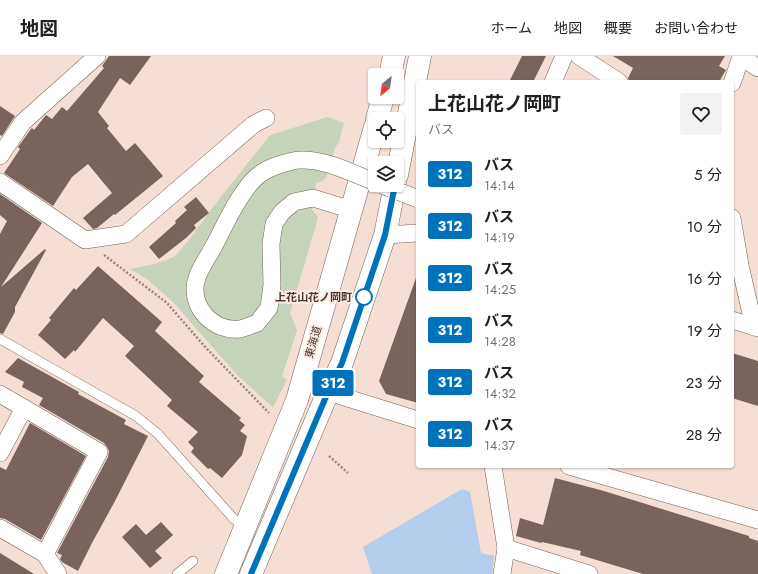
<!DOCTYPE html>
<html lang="ja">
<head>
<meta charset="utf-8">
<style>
	body { margin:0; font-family:Jost,"Noto Sans JP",sans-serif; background:#f2f2f2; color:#202124; height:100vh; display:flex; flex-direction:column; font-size:15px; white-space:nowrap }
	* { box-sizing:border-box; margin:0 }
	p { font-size:13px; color:#757577 }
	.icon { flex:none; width:22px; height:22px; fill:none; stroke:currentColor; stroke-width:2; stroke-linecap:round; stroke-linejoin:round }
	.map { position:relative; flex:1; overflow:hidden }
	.drawer { position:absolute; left:416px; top:24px; width:318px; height:388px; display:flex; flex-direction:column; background:#fff; border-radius:4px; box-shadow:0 1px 3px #0004 }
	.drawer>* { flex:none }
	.badge { padding:0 8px; border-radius:3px; font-size:14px; line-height:26px }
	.needle { width:26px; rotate:209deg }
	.tools { position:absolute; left:368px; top:12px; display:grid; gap:8px }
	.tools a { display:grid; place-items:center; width:36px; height:36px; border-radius:4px; background:#fff; box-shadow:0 1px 3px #0004; font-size:20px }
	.map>.badge { position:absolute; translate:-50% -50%; box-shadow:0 0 0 2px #fff }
	.round { display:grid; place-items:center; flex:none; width:42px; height:42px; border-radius:4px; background:#f2f2f2 }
	.head { display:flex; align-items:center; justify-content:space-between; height:68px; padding:0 12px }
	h1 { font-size:19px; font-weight:700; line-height:30px }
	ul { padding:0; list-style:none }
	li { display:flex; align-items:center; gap:12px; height:52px; padding:0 12px }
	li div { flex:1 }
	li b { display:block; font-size:15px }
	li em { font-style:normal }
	li .badge { min-width:44px; font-weight:700; text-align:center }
	header { display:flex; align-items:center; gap:24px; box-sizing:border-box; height:56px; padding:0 20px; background:#fff; border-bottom:1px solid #e0e0e0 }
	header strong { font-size:19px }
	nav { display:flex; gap:22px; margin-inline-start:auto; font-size:14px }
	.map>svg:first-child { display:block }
	.green { fill:#c4d3ba }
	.water { fill:#b5cdec }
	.building { fill:#79645d }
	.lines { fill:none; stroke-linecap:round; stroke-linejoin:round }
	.lane-casing { stroke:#756258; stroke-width:10 }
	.street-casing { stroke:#756258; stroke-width:18 }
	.highway-casing { stroke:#756258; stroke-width:23 }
	.path { stroke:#96867f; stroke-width:2.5; stroke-dasharray:2 2; stroke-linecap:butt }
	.lane { stroke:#fff; stroke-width:9 }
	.street { stroke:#fff; stroke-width:17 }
	.highway { stroke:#fff; stroke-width:22 }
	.street-bridge-casing { stroke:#756258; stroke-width:18; stroke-linecap:butt }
	.street-bridge { stroke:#fff; stroke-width:17 }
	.line-casing { stroke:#fff; stroke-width:9 }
	.line { stroke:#0072bc; stroke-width:6 }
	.stop-dot { fill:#fff; stroke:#0072bc; stroke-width:2 }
	.labels { text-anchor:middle; stroke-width:4; stroke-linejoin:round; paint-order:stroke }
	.stop-label { font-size:11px; font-weight:bold; fill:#423935; stroke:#ffece3; text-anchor:end }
	.street-label { font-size:11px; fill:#423935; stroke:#ffece3 }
</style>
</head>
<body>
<header>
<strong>地図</strong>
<nav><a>ホーム</a><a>地図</a><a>概要</a><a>お問い合わせ</a></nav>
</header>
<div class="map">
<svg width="758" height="518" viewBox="0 0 758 518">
	<rect width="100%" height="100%" fill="#f5ded3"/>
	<!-- green -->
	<polygon class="green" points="328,61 344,67 339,86 335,92 326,122 320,126 316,127 312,154 316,158 318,162 290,257 297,274 282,320 287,324 273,351 238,320 173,246 147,223 130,213 155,208 174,201 189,184 213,151 270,79"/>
	<!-- water -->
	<polygon class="water" points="462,433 470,436 481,497 494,500 492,518 372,518 363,491"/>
	<!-- building -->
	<g class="building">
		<polygon points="109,0 151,0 130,29 120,22 98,56 109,70 107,72 126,95 135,87 163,120 115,159 114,158 97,172 93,173 83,162 112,137 88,108 72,121 53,150 4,117 20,93 18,91 31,73 32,72 34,74 46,59 52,63 62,51 67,55 104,12 102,10"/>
		<polygon points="522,0 546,0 533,26 509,26"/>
		<polygon points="613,0 725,0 719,10 726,14 719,26 629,26 628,22 633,12"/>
		<polygon points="0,50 15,60 2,80 0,79"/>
		<polygon points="0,138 42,167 1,231 45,193 46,194 15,251 15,256 3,278 0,277 0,178 7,165 0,159"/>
		<polygon points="196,141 209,157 194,169 196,172 186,182 159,203 149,191 176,167 175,165 187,154 184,151"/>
		<polygon points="98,210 162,266 155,275 204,320 199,326 241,362 239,364 245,369 240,375 247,380 242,399 222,422 210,412 208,413 191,396 194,392 188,386 198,376 167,350 172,344 125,300 134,290 103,262 75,296 74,294 65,303 38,279 51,264 49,262 74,232 76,234"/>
		<polygon points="416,222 418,222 418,347 386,338 379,325"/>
		<polygon points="732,297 758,305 758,350 732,342"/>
		<polygon points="18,302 79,336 78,338 126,364 124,368 148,380 115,445 92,487 78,515 62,506 60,503 62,499 57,497 108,401 109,395 107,391 104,387 39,349 43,342 22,331 24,326 5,316"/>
		<polygon points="30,367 86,400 41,484 5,463 0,462 0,411 6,414"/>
		<polygon points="555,422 604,435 749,480 749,482 758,485 758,518 643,518 580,499 581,495 542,486 541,487 516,480 520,462 543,469"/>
		<polygon points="161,466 173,479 155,495 162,502 150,512 122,481 136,468 146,479"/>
		<polygon points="0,497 34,518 0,518"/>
	</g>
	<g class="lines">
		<defs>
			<g id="lane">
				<polyline points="0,283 136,360 158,378 234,463 245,471"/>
				<polyline points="177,518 193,505"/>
			</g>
			<g id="street">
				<polyline points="579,0 619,26"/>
				<polyline points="740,0 758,12"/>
				<polyline points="553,26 564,0"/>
				<polyline points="732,27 741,1"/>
				<polyline points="0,100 23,66 97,0"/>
				<polyline points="0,126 85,184 126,178 254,68 266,62"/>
				<polyline points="732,162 740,209 754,271"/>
				<polyline points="385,179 418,177"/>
				<polyline points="732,264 758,272"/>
				<polyline points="257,267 269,252 272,229 271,188 274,168 282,156 294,146 313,142 352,154"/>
				<polyline points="328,336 418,364"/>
				<polyline points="0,338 99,396 45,498 58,518"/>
				<polyline points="0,397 24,352"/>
				<polyline points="493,410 506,492 502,518"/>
				<polyline points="569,410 758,464"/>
				<polyline points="0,472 45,498"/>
				<polyline points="506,492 589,518"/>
			</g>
			<g id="highway">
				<polyline points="390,19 394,0"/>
				<polyline points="377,63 383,41"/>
				<polyline points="397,119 420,0"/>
				<polyline points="226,518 297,344 375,71"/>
				<polyline points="251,518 328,336 342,307 385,179 395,129"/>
			</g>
		</defs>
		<!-- lane casing -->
		<use href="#lane" class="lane-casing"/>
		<!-- street casing -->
		<use href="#street" class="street-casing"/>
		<!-- highway casing -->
		<use href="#highway" class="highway-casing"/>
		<!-- path -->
		<g class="path">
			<polyline points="104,199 167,247 206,292 269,357"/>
			<polyline points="329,400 348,417"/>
		</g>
		<!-- lane -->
		<use href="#lane" class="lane"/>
		<!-- street -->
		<use href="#street" class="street"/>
		<!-- highway -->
		<use href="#highway" class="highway"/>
		<defs>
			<g id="street-bridge">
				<polyline points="382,129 418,143"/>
				<path d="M257,267C252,269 245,272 240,273C213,276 190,251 196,225C198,215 209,199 214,190C225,169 244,125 265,115C271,111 278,109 285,107C290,106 295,104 300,104C326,103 351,117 375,126"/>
			</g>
		</defs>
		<!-- street-bridge casing -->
		<use href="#street-bridge" class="street-bridge-casing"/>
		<!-- street-bridge -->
		<use href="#street-bridge" class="street-bridge"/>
	</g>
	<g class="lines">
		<defs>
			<polyline id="line" points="251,518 328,336 342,307 385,179 395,129"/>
		</defs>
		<!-- line casing -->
		<use href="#line" class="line-casing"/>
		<!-- line -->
		<use href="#line" class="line"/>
	</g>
	<!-- markers -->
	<circle class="stop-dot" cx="364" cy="241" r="8"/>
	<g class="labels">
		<!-- stop labels -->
		<g class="stop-label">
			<text x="352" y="245">上花山花ノ岡町</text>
		</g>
		<!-- street labels -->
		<g class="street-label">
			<text transform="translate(313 286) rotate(-74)" y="4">東海道</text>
		</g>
	</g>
</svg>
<div class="tools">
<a><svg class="needle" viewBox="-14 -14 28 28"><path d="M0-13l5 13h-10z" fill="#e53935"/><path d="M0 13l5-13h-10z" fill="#757577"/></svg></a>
<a><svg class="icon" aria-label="locate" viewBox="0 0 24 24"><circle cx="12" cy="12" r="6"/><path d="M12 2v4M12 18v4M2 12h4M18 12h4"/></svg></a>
<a><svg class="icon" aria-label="layers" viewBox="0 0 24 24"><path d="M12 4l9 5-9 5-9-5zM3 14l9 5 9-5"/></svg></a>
</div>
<b class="badge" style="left:333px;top:327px;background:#0072bc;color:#fff">312</b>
<section class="drawer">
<div class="head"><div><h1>上花山花ノ岡町</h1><p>バス</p></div><a class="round"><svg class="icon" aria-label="heart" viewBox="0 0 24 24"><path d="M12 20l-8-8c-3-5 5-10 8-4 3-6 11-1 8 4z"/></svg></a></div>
<ul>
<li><span class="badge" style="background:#0072bc;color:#fff">312</span><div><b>バス</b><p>14:14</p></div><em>5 分</em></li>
<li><span class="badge" style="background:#0072bc;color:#fff">312</span><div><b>バス</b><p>14:19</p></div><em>10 分</em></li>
<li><span class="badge" style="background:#0072bc;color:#fff">312</span><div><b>バス</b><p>14:25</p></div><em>16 分</em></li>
<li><span class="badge" style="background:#0072bc;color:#fff">312</span><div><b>バス</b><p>14:28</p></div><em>19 分</em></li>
<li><span class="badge" style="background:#0072bc;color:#fff">312</span><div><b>バス</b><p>14:32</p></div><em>23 分</em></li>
<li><span class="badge" style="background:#0072bc;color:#fff">312</span><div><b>バス</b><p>14:37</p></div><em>28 分</em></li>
</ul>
</section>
</div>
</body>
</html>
